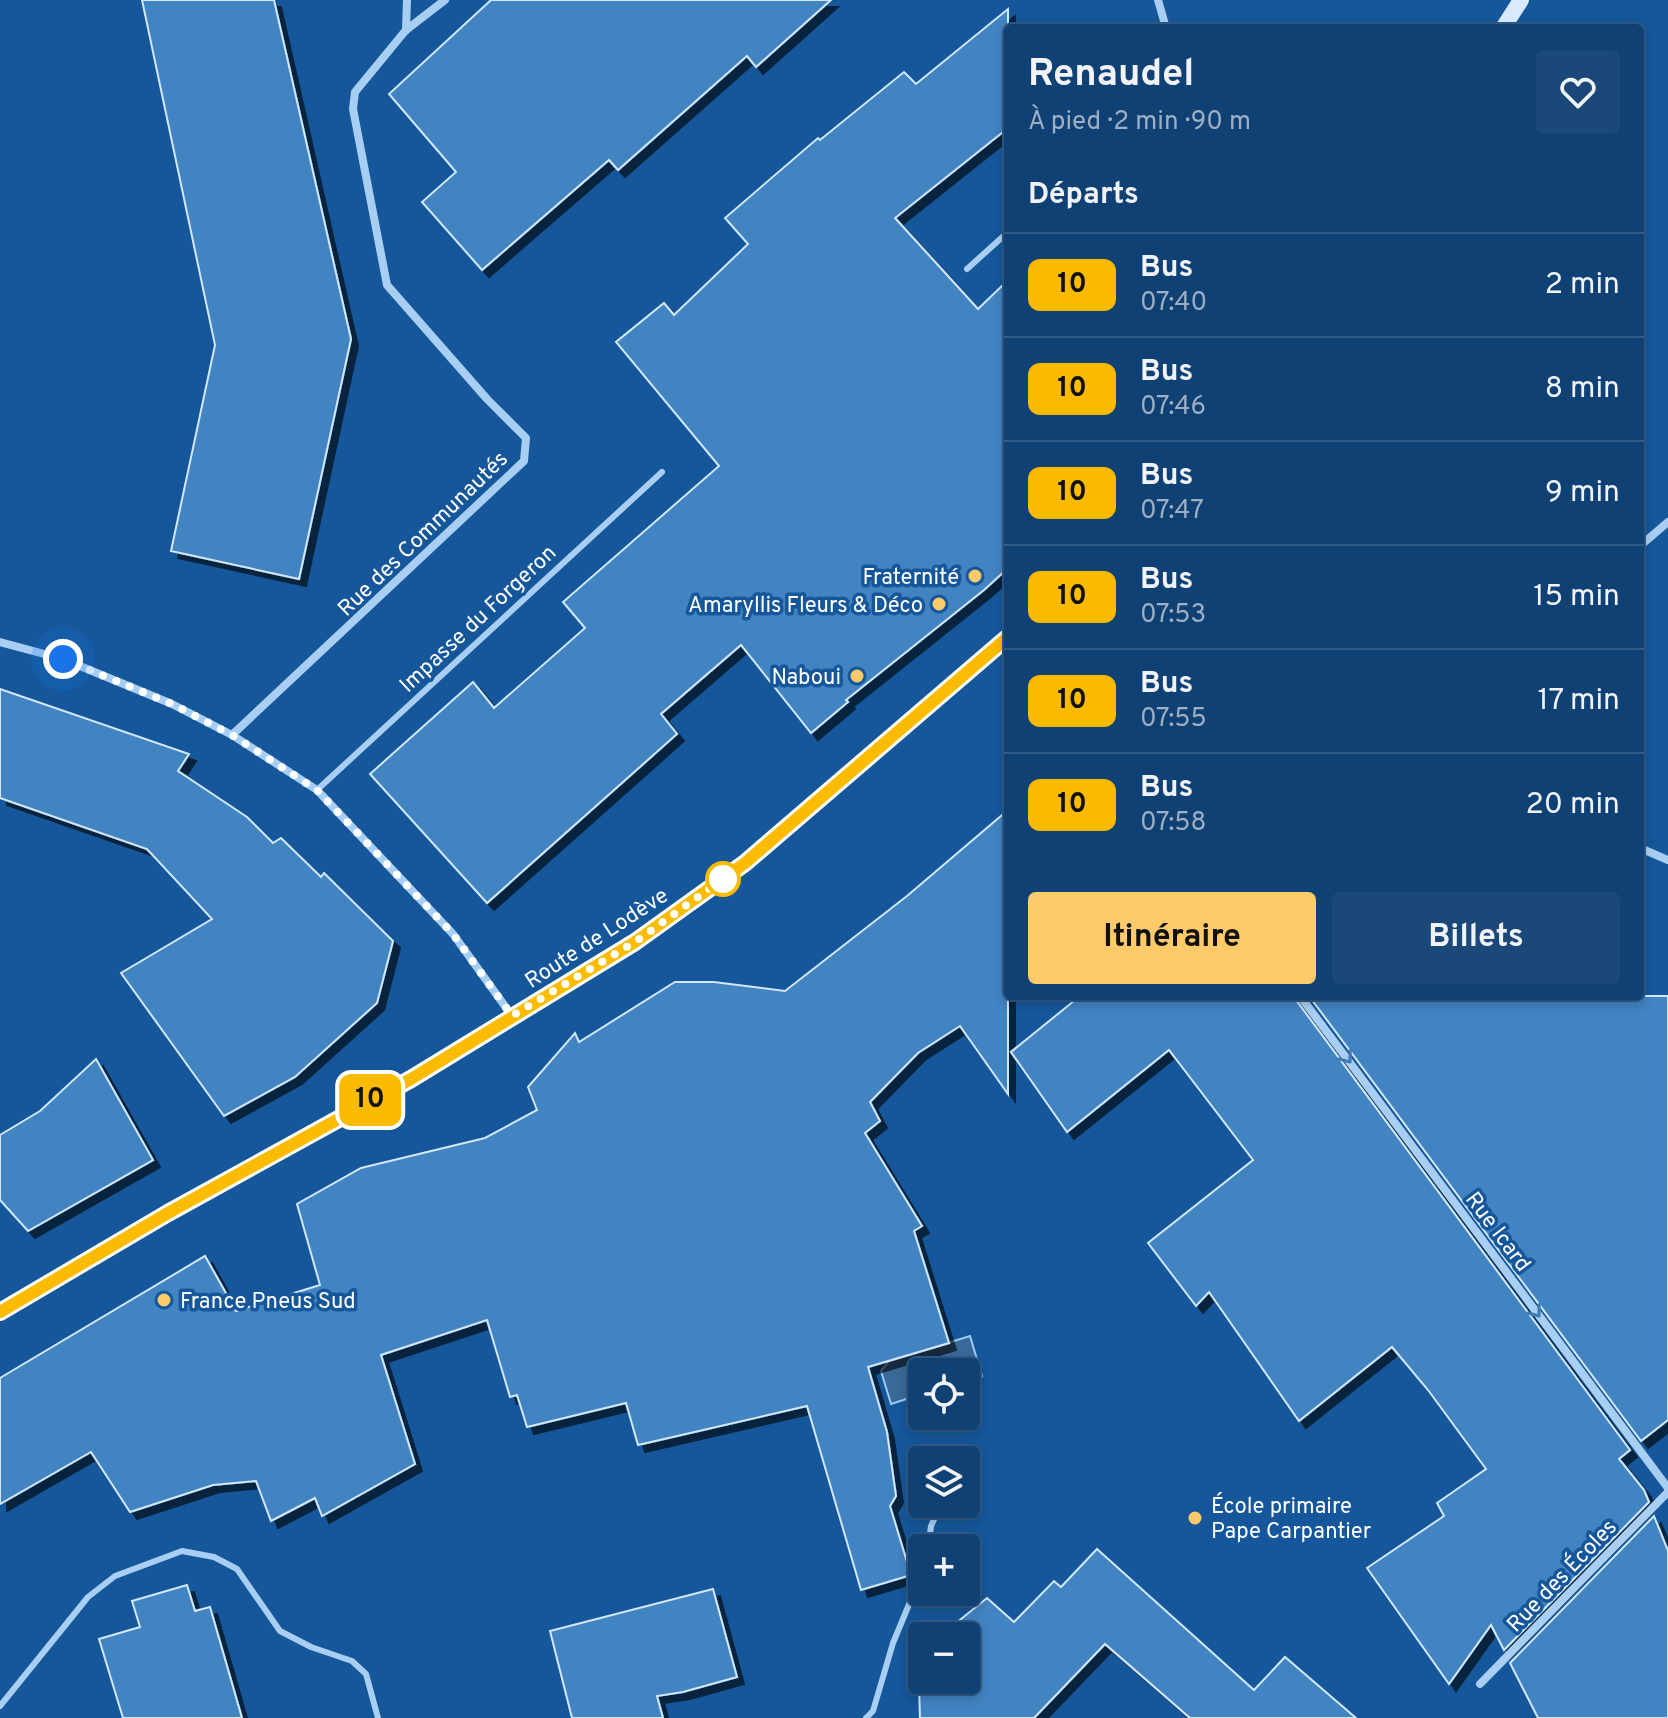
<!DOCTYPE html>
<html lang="fr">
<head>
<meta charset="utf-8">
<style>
	body { margin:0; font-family:Overpass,sans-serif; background:#194879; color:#f1f3f6; height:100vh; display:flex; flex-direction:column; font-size:30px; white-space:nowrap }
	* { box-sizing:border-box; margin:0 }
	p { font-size:26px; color:#9cafc5 }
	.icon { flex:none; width:44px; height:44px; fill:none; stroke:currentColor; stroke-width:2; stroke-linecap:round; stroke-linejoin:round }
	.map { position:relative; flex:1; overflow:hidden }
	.side { position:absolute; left:1004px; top:24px; width:640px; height:976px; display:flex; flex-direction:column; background:#104174; border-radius:8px; box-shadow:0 4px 12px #0003,0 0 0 2px #305a86 }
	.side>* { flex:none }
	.badge { padding:0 16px; border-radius:12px; font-size:28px; line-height:52px }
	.fabs { position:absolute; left:908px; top:1358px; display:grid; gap:16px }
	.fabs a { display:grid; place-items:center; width:72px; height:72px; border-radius:8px; background:#104174; box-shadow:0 4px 12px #0003,0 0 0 2px #305a86; font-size:40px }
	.you { position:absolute; width:40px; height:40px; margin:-20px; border:6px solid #fff; border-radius:50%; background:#1a73e8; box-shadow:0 0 0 12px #1a73e833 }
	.map>.badge { position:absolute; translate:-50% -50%; box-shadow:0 0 0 4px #fff }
	h2 { padding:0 24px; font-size:30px; line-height:72px }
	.round { display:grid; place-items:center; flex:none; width:84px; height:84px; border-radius:8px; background:#194879 }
	.overview { display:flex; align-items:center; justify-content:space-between; height:136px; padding:0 24px }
	h1 { font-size:38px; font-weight:700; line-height:60px }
	.action { display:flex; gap:16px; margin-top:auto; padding:16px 24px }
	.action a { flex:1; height:92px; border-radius:8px; background:#ffca6a; color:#111; font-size:32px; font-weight:700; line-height:92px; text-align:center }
	.action a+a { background:#194879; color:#f1f3f6 }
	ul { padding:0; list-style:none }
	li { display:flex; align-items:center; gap:24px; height:104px; padding:0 24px; border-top:2px solid #305a86 }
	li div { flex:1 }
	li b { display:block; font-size:30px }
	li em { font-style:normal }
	li .badge { min-width:88px; font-weight:700; text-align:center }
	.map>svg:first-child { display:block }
	.water { fill:#396998; stroke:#9bcbf5; stroke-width:2 }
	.building { fill:#4283c2; stroke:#d0e7fd; stroke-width:2; filter:url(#shadow) }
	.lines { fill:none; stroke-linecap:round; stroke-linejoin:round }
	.lane { stroke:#a8cff3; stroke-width:6 }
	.street { stroke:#a8cff3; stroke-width:8 }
	.secondary { stroke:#d8eafc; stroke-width:16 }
	.oneway { stroke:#417bb5 }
	.line-casing { stroke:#fff; stroke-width:18 }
	.line { stroke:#fabb00; stroke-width:12 }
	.walk { stroke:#fff; stroke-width:8; stroke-dasharray:0 14.4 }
	.poi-dot { fill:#ffca6a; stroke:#15579a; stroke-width:3 }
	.stop-dot { fill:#fff; stroke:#fabb00; stroke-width:4 }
	.labels { text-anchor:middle; stroke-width:7; stroke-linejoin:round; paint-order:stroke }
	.street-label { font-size:22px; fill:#fff; stroke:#15579a }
	.poi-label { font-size:22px; fill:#fff; stroke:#15579a; text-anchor:end }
</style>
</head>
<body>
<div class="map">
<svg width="1668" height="1718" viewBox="0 0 1668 1718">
	<defs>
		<filter id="shadow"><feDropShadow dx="7" dy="7" stdDeviation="0" flood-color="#0009"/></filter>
	</defs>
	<rect width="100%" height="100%" fill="#15579a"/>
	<!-- water -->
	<polygon class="water" points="970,1336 982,1376 972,1393 966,1395 966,1372 922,1372 922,1394 891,1404 881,1371 889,1361"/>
	<!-- building -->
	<g class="building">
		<polygon points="142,0 274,0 351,339 299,579 171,551 215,345"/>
		<polygon points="491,0 831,0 756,67 747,56 618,170 609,160 482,270 422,202 456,172 389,94"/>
		<polygon points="1008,9 1008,128 895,218 978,309 1008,280 1008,568 984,590 846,700 848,702 811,733 741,645 661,714 677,734 487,903 370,774 473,682 494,708 585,628 563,602 719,466 616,342 664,303 674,315 748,244 725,218 818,138 820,140 904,72 916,84"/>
		<polygon points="0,689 189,754 178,771 247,817 273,843 281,838 321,877 324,873 393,941 377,1003 295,1077 224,1116 121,973 212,919 147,849 0,798"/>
		<polygon points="1008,810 1008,1094 960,1026 918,1053 870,1102 880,1121 865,1133 922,1226 914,1231 949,1343 868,1367 887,1432 896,1496 890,1506 911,1575 861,1590 807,1406 638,1445 626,1403 527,1427 517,1395 510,1397 487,1320 381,1355 415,1464 322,1516 315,1498 271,1521 256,1481 213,1485 130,1512 91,1452 0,1504 0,1378 205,1256 236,1311 320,1285 297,1204 361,1168 485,1138 537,1110 528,1087 575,1033 579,1042 675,982 714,982 785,991 907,896"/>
		<polygon points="1080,996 1293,996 1630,1450 1619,1459 1644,1490 1649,1502 1504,1650 1491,1625 1449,1684 1367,1568 1444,1516 1437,1503 1486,1469 1428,1390 1392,1347 1299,1421 1209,1292 1196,1306 1148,1243 1253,1160 1169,1050 1067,1132 1011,1052"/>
		<polygon points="1309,996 1668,996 1668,1420 1641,1441"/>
		<polygon points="96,1059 153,1160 28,1231 0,1200 0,1135 40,1111"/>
		<polygon points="1654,1516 1668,1551 1668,1718 1538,1718 1510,1663"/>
		<polygon points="1097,1549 1254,1690 1285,1657 1356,1718 1190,1718 1105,1644 1034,1718 920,1718 918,1653 922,1650 922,1680 966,1680 966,1636 940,1636 987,1598 1014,1622 1054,1581 1061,1587"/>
		<polygon points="187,1585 195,1611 210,1607 242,1718 123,1718 99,1639 140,1627 132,1601"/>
		<polygon points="713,1589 737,1677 683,1692 657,1696 663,1718 572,1718 550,1631"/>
	</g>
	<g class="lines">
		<!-- lane -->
		<g class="lane">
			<polyline points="967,269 1008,232"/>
			<polyline points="317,790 662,472"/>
			<polyline points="966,1469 974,1462"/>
			<polyline points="928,1548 931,1526 941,1504"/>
			<polyline points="0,1706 88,1597 115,1576 182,1551 214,1557 237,1569 280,1631 311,1647 352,1661 366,1674 378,1718"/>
			<polyline points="866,1718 873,1711 893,1643 922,1573"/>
		</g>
		<!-- street -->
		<g class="street">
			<polyline points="1158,0 1166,28"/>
			<polyline points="406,30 407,0"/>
			<polyline points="1640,546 1668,522"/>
			<polyline points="0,642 63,659 172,704 232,735 317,790 453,934 512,1016"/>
			<polyline points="232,735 524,461 526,438 487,399 387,285 353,109 355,92 406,30 445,0"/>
			<polyline points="1640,848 1668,860"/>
			<polyline points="1300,996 1668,1488"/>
			<polyline points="1480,1684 1668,1492"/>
		</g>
		<!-- secondary -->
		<g class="secondary">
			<polyline points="1503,28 1521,0"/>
			<polyline points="0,1312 168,1213 411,1079 635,942 745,863 1008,637"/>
		</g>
	</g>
	<!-- one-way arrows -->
	<defs><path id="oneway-chevron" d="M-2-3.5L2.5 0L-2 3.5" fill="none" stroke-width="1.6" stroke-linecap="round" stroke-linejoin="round" transform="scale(2)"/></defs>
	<g class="oneway">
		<use href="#oneway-chevron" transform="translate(1347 1058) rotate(53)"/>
		<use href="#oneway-chevron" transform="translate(1536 1312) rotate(53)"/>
	</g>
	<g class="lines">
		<defs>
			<polyline id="line" points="0,1312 168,1213 411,1079 635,942 745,863 1008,637"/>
		</defs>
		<!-- line casing -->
		<use href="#line" class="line-casing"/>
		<!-- line -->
		<use href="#line" class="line"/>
		<!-- walk -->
		<polyline class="walk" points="63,659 172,704 232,735 317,790 453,934 512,1016 635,942 723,879"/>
	</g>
	<!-- markers -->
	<g class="poi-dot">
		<circle cx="975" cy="576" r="8"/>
		<circle cx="939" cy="604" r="8"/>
		<circle cx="857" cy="676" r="8"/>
		<circle cx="164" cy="1300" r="8"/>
		<circle cx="1195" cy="1518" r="8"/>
	</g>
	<circle class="stop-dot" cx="723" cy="879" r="16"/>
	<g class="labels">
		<!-- street labels -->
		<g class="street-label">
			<text transform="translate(422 533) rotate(-44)" y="8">Rue des Communautés</text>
			<text transform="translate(477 618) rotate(-43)" y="8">Impasse du Forgeron</text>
			<text transform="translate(596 937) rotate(-33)" y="8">Route de Lodève</text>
			<text transform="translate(1499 1231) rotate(53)" y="8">Rue Icard</text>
			<text transform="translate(1561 1575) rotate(-46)" y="8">Rue des Écoles</text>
		</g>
		<!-- poi labels -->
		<g class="poi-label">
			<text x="959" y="584">Fraternité</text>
			<text x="923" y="612">Amaryllis Fleurs &amp; Déco</text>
			<text x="841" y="684">Naboui</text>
			<text x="180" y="1308" text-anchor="start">France Pneus Sud</text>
			<text x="1211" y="1513" text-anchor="start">École primaire<tspan x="1211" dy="25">Pape Carpantier</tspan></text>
		</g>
	</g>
</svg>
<div class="fabs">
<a><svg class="icon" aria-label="locate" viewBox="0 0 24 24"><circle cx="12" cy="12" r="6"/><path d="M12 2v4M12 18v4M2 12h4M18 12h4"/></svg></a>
<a><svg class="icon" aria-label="layers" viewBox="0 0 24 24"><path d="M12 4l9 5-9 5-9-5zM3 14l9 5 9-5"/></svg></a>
<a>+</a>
<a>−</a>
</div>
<div class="you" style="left:63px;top:659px"></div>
<b class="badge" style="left:370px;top:1100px;background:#fabb00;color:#111">10</b>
<section class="side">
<div class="overview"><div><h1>Renaudel</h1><p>À pied · 2 min · 90 m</p></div><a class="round"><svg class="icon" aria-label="heart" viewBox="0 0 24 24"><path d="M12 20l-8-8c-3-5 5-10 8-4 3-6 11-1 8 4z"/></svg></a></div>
<h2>Départs</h2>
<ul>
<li><span class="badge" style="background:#fabb00;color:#111">10</span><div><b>Bus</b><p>07:40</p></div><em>2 min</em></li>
<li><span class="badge" style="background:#fabb00;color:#111">10</span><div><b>Bus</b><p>07:46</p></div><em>8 min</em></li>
<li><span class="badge" style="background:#fabb00;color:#111">10</span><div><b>Bus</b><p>07:47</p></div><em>9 min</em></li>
<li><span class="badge" style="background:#fabb00;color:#111">10</span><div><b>Bus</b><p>07:53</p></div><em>15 min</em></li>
<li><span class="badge" style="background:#fabb00;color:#111">10</span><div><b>Bus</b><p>07:55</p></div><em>17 min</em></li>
<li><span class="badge" style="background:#fabb00;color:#111">10</span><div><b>Bus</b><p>07:58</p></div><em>20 min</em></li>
</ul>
<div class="action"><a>Itinéraire</a><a>Billets</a></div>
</section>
</div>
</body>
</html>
